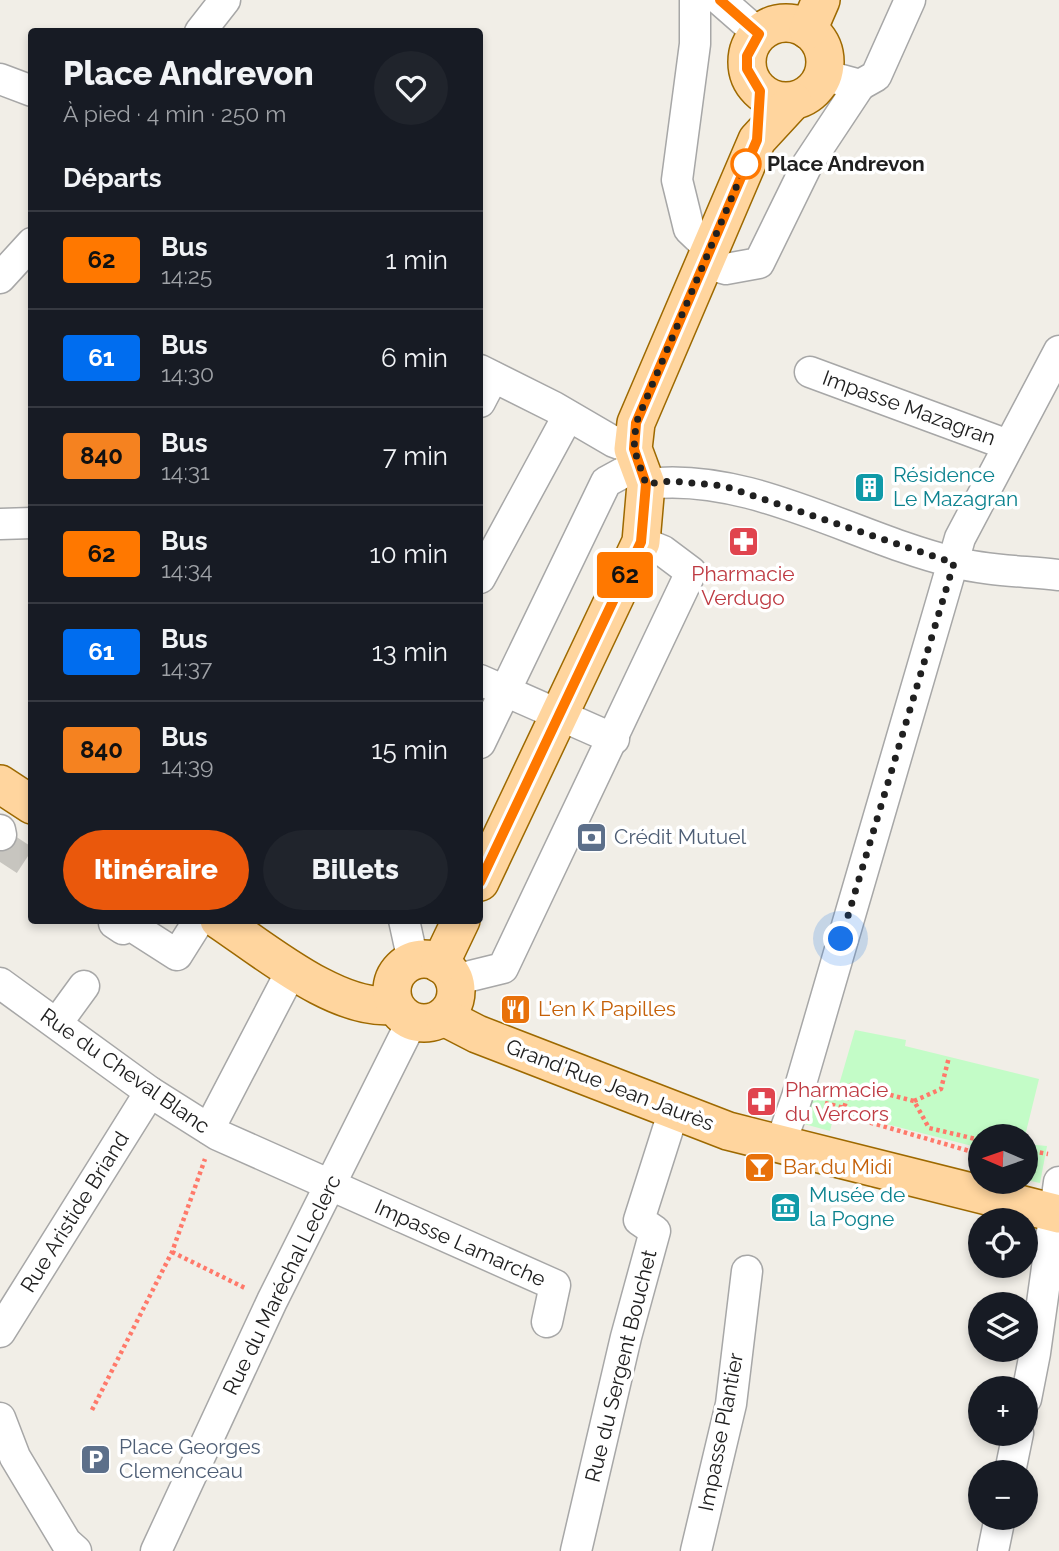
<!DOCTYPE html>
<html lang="fr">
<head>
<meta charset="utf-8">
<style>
	body { margin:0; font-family:Raleway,sans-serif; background:#20242c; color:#f1f3f6; height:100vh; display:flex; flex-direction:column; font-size:26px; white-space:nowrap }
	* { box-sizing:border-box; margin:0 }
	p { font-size:23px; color:#9ea1a6 }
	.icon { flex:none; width:38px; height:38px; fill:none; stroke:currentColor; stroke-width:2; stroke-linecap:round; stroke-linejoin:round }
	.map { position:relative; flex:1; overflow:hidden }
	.drawer { position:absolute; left:28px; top:28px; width:455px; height:896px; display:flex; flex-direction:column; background:#171b24; border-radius:7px; box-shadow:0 4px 10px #0003 }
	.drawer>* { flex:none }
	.badge { padding:0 14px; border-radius:5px; font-size:24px; line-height:46px }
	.needle { width:46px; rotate:272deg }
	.controls { position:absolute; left:968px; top:1124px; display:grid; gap:14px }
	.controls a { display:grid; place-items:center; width:70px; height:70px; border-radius:50%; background:#171b24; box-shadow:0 4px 10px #0003; font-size:35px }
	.you { position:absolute; width:35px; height:35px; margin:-18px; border:5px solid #fff; border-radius:50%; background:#1a73e8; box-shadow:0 0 0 10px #1a73e833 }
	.map>.badge { position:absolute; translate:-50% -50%; box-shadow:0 0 0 4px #fff }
	h2 { padding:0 35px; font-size:26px; line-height:63px }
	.round { display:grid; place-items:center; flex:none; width:74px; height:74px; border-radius:37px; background:#20242c }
	.headline { display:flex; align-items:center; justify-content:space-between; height:119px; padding:0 35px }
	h1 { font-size:33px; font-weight:800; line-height:52px }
	.action { display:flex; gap:14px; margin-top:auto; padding:14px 35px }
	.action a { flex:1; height:80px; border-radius:42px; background:#ea580c; color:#fff; font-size:28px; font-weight:800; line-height:80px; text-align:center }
	.action a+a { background:#20242c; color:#f1f3f6 }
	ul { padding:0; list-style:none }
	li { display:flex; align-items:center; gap:21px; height:98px; padding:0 35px; border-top:2px solid #363941 }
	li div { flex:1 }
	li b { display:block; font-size:26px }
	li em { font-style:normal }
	li .badge { min-width:77px; font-weight:700; text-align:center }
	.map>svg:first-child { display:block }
	.park { fill:#c3fcc7 }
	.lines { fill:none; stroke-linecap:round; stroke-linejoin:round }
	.minor-tunnel { stroke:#c7c5bf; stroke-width:30; stroke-dasharray:30 15; stroke-linecap:butt }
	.minor-casing { stroke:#a7a7a7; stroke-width:33 }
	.major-casing { stroke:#9d6900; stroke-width:40 }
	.path { stroke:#ff796a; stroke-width:4.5; stroke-dasharray:3.5 3.5; stroke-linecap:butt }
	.minor { stroke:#fff; stroke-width:30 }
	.major { stroke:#ffd59e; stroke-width:37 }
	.line-casing { stroke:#fff; stroke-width:16 }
	.line { stroke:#ff7800; stroke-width:10 }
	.walk { stroke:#202020; stroke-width:7; stroke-dasharray:0 12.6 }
	.stop-dot { fill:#fff; stroke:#ff7800; stroke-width:3.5 }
	.labels { text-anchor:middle; stroke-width:7; stroke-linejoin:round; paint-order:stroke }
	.stop-label { font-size:21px; font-weight:bold; fill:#202020; stroke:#fff; text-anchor:start }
	.street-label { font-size:21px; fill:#202020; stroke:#fff }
	.culture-label { font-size:21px; fill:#0d838f; stroke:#fff; text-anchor:start }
	.health-label { font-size:21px; fill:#be3a42; stroke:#fff }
	.service-label { font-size:21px; fill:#4e5e75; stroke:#fff; text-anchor:start }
	.food-label { font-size:21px; fill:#c56008; stroke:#fff; text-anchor:start }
</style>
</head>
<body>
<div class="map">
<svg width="1059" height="1551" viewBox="0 0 1059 1551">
	<rect width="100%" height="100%" fill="#f1eee7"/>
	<!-- park -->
	<g class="park">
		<polygon points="855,1030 906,1040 905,1046 1039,1079 1025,1136 980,1136 980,1148 835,1111 830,1131 804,1124 814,1090 836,1095"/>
		<polygon points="1026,1144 1047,1146 1040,1183 1026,1180"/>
	</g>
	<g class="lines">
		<!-- minor-tunnel -->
		<polyline class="minor-tunnel" points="0,844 32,865"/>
		<defs>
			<g id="minor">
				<polyline points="695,0 695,44 677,180 689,229 710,249"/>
				<polyline points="720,0 759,34"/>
				<polyline points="200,32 225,0"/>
				<polyline points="823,75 860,85 876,76 910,0"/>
				<polyline points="0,79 32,91"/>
				<polyline points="704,263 726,269 759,263 807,165 860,85"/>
				<polyline points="0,278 32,243"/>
				<polyline points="480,370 554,407 614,442 633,449"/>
				<polyline points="810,372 1008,445"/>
				<polyline points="480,402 493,377"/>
				<path d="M646,484C749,471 854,538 953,562C987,571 1025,571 1059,575"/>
				<polyline points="0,524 32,523"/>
				<polyline points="480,578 568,416"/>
				<polyline points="480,680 614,739"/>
				<polyline points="480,743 606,482 639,464"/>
				<polyline points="0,830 1,835"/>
				<polyline points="404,920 413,961"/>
				<polyline points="114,923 123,929 127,923 177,955 199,920"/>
				<polyline points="454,980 503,968 691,572 663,551 641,542"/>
				<polyline points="0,983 150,1092 218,1135 555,1285 547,1322"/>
				<polyline points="57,1023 84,986"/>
				<polyline points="209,1129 293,968"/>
				<polyline points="780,1145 797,1097 960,538 1059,351"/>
				<polyline points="0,1332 150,1092"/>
				<polyline points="1026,1399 1035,1353 1059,1182"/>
				<polyline points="0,1418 15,1457 66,1542 76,1551"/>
				<polyline points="1010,1472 1018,1433"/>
				<polyline points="156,1551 272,1301 412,1021"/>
				<polyline points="576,1551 626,1337 655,1231 639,1220 674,1110"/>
				<polyline points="696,1551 731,1404 747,1271"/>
				<polyline points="993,1551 1000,1517"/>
			</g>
			<g id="major">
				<circle cx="786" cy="62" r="39"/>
				<polyline points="808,30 821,0"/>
				<polyline points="0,784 32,805"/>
				<polyline points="480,882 641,542 646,484 633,449 636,423 757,140 793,101"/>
				<path d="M219,920C264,950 339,1013 394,1005"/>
				<circle cx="424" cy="991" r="32"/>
				<polyline points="440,964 461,920"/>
				<polyline points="444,1017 477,1034 728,1131 1059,1214"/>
			</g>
		</defs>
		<!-- minor casing -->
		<use href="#minor" class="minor-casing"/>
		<!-- major casing -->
		<use href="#major" class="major-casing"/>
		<!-- path -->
		<g class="path">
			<polyline points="914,1101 941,1089 949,1057"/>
			<polyline points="825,1103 844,1108 851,1085 914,1101 929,1128 980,1140"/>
			<polyline points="823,1109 980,1154"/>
			<polyline points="1026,1150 1048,1154"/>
			<polyline points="172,1252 247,1289"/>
			<polyline points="92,1410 172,1252 205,1159"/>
		</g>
		<!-- minor -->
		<use href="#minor" class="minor"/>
		<!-- major -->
		<use href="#major" class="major"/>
	</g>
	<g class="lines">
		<defs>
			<polyline id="line" points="480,882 641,542 646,484 634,449 636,423 757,140 760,91 747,69 747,56 759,34 720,0"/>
		</defs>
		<!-- line casing -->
		<use href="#line" class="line-casing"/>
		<!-- line -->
		<use href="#line" class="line"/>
		<!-- walk -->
		<polyline class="walk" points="746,164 636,423 634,449 646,484 672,481 724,486 954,563 841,939"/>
	</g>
	<!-- icons -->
	<defs>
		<symbol id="building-square" viewBox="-11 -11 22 22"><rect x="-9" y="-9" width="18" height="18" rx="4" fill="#0f9aa8" stroke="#fff"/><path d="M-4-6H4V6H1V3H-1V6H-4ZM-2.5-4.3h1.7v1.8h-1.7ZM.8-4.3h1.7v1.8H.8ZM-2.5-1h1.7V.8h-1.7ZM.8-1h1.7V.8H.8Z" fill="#fff"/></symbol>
		<symbol id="pharmacy-square" viewBox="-11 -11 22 22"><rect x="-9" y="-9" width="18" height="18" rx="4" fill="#e0444e" stroke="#fff"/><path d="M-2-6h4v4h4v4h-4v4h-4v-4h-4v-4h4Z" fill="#fff"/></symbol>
		<symbol id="bank-square" viewBox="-11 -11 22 22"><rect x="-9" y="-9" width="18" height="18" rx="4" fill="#5c6f8a" stroke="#fff"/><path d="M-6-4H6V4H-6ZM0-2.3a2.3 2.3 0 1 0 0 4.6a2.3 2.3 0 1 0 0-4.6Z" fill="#fff"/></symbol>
		<symbol id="restaurant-square" viewBox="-11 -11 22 22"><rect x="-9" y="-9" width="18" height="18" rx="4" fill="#e8710a" stroke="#fff"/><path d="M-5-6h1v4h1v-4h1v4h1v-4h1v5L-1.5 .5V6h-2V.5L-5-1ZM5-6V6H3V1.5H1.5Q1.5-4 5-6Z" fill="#fff"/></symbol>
		<symbol id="bar-square" viewBox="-11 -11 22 22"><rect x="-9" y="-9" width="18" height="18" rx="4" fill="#e8710a" stroke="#fff"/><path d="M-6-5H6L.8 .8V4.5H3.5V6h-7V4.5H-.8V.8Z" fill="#fff"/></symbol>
		<symbol id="museum-square" viewBox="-11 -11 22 22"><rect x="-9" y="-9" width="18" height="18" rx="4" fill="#0f9aa8" stroke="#fff"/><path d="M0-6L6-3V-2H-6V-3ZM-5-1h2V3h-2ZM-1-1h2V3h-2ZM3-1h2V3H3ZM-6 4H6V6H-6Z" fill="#fff"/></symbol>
		<symbol id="parking-square" viewBox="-11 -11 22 22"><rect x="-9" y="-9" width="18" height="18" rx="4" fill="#5c6f8a" stroke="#fff"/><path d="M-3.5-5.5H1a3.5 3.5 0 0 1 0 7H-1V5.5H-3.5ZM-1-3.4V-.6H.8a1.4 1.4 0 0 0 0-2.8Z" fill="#fff"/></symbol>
	</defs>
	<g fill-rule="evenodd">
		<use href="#building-square" x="852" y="470" width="35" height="35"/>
		<use href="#pharmacy-square" x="726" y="524" width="35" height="35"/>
		<use href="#bank-square" x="574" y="820" width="35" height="35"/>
		<use href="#restaurant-square" x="498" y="992" width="35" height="35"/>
		<use href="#pharmacy-square" x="744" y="1084" width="35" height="35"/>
		<use href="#bar-square" x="742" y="1150" width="35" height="35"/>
		<use href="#museum-square" x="768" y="1190" width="35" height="35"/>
		<use href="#parking-square" x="78" y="1442" width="35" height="35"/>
	</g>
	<!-- markers -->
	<circle class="stop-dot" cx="746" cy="164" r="14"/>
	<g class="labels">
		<!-- stop labels -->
		<g class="stop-label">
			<text x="767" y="171">Place Andrevon</text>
		</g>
		<!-- street labels -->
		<g class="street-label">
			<text transform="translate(909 408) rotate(20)" y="7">Impasse Mazagran</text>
			<text transform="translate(125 1071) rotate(35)" y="7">Rue du Cheval Blanc</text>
			<text transform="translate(610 1085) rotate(21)" y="7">Grand'Rue Jean Jaurès</text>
			<text transform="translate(75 1212) rotate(-58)" y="7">Rue Aristide Briand</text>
			<text transform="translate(460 1243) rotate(24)" y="7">Impasse Lamarche</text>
			<text transform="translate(282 1285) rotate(-64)" y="7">Rue du Maréchal Leclerc</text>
			<text transform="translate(621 1366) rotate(-76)" y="7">Rue du Sergent Bouchet</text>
			<text transform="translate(721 1432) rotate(-79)" y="7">Impasse Plantier</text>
		</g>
		<!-- culture labels -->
		<g class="culture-label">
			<text x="893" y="482">Résidence<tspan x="893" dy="24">Le Mazagran</tspan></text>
			<text x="809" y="1202">Musée de<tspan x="809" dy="24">la Pogne</tspan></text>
		</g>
		<!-- health labels -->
		<g class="health-label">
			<text x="743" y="581">Pharmacie<tspan x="743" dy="24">Verdugo</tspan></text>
			<text x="785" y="1097" text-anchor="start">Pharmacie<tspan x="785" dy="24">du Vercors</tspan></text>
		</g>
		<!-- service labels -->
		<g class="service-label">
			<text x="614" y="844">Crédit Mutuel</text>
			<text x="119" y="1454">Place Georges<tspan x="119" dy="24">Clemenceau</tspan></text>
		</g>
		<!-- food labels -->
		<g class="food-label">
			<text x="538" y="1016">L'en K Papilles</text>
			<text x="783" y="1174">Bar du Midi</text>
		</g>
	</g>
</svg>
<div class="controls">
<a><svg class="needle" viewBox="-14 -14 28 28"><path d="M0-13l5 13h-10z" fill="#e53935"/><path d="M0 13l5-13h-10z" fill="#9ea1a6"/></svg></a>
<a><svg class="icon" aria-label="locate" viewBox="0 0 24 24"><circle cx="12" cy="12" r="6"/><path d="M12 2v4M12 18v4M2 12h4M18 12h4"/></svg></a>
<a><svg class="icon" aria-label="layers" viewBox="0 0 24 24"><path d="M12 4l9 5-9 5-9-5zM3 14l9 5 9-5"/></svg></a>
<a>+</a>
<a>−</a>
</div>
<div class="you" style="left:841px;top:939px"></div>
<b class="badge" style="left:625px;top:575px;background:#ff7800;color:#111">62</b>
<section class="drawer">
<div class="headline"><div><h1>Place Andrevon</h1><p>À pied · 4 min · 250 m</p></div><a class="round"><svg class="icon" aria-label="heart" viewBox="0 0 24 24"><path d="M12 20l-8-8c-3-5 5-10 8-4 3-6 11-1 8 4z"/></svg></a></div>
<h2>Départs</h2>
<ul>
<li><span class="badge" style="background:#ff7800;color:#111">62</span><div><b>Bus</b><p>14:25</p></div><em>1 min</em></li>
<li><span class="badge" style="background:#006def;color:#fff">61</span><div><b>Bus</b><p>14:30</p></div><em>6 min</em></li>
<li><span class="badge" style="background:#f58220;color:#111">840</span><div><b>Bus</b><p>14:31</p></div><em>7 min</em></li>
<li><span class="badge" style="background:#ff7800;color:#111">62</span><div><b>Bus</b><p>14:34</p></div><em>10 min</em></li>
<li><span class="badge" style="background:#006def;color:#fff">61</span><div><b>Bus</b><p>14:37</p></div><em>13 min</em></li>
<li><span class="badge" style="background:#f58220;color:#111">840</span><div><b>Bus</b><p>14:39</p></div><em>15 min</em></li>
</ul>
<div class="action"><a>Itinéraire</a><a>Billets</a></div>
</section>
</div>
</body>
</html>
